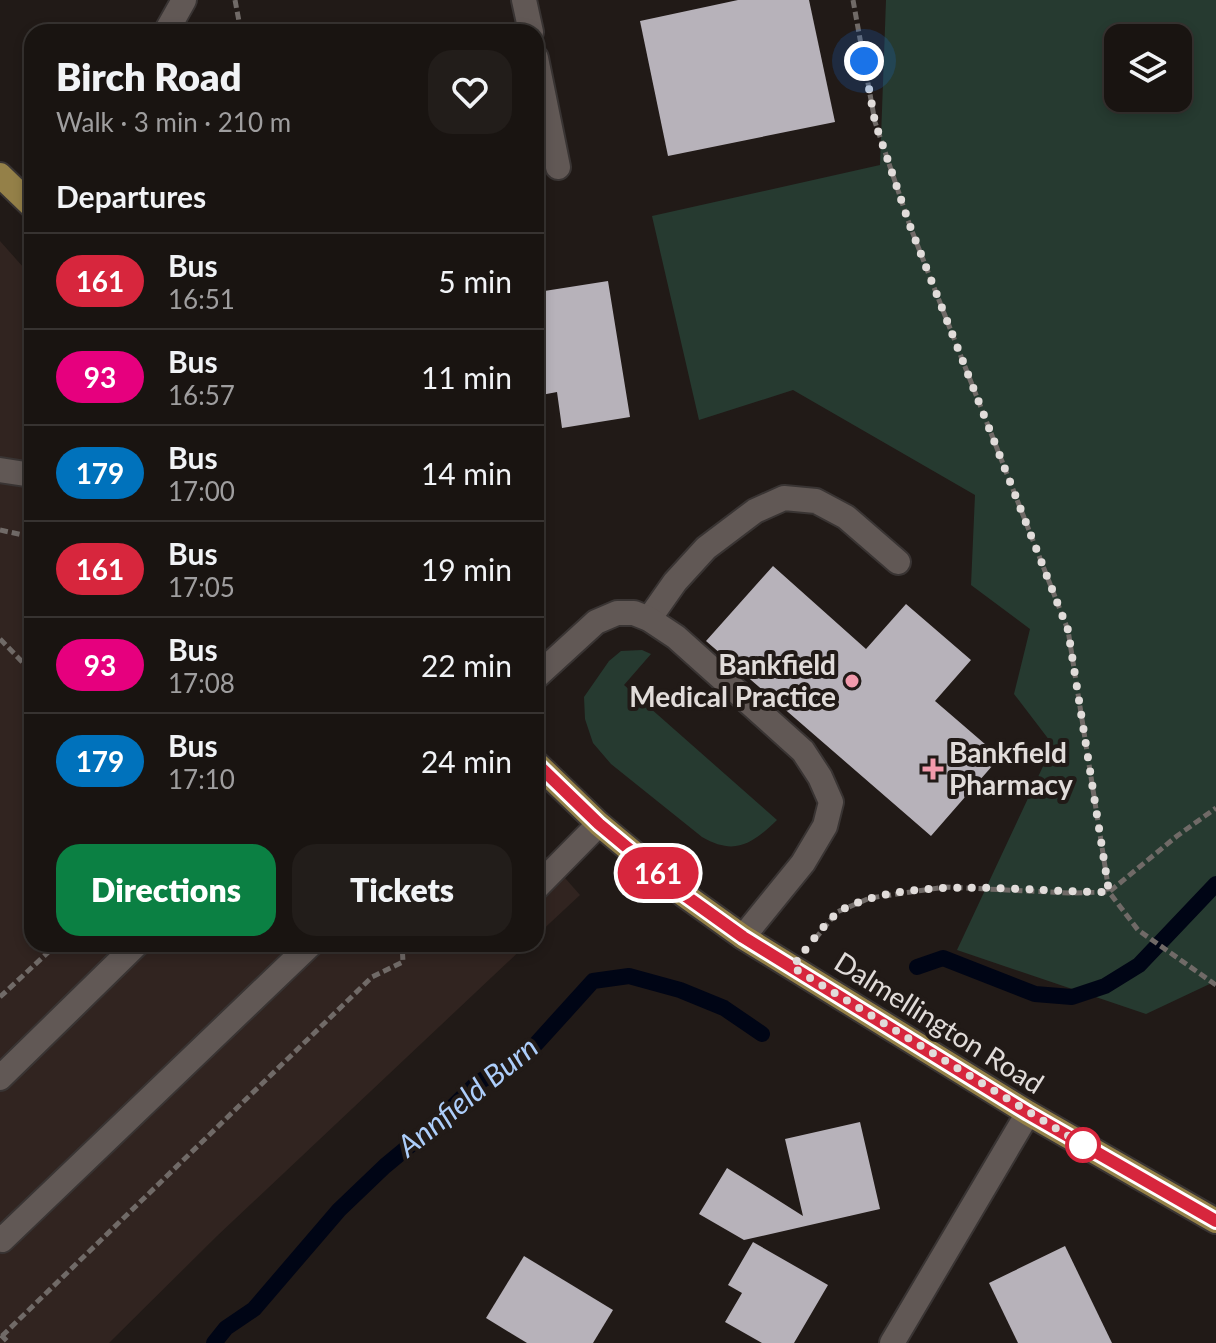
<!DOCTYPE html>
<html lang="en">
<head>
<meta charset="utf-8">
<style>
	body { margin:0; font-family:Lato,sans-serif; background:#221d1a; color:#f1f3f6; height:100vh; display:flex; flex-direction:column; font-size:30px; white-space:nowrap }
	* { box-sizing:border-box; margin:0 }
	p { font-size:26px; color:#9f9e9f }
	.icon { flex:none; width:44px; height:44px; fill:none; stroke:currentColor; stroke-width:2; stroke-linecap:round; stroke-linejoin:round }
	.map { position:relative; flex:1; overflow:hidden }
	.details { position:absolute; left:24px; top:24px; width:520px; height:928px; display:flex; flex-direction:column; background:#191411; border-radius:24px; box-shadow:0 4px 12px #0003,0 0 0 2px #373331 }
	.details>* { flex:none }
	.badge { padding:0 16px; border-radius:26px; font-size:28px; line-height:52px }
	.buttons { position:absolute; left:1104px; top:24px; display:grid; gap:16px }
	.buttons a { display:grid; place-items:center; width:88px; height:88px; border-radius:16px; background:#191411; box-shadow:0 4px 12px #0003,0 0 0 2px #373331; font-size:40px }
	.you { position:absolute; width:40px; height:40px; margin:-20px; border:6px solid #fff; border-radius:50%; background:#1a73e8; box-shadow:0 0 0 12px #1a73e833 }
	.map>.badge { position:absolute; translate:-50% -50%; box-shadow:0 0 0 4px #fff }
	h2 { padding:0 32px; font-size:30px; line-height:72px }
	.round { display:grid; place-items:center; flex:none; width:84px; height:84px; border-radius:24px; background:#221d1a }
	.summary { display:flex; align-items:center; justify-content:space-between; height:136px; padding:0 32px }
	h1 { font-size:38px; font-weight:800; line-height:60px }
	.button { display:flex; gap:16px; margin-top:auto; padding:16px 32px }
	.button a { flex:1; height:92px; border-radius:24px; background:#0b8043; color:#fff; font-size:32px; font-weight:800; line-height:92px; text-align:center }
	.button a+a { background:#221d1a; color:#f1f3f6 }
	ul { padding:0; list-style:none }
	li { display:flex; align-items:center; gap:24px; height:96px; padding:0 32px; border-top:2px solid #373331 }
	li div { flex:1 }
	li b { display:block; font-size:30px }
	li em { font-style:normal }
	li .badge { min-width:88px; font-weight:700; text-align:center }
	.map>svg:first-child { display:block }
	.built { fill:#312420 }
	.green { fill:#263a30; fill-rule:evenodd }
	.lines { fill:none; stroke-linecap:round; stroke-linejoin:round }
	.stream { stroke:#000515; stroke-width:16 }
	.building { fill:#b7b2ba }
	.minor-casing { stroke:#393433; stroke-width:28 }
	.major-casing { stroke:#393433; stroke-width:28 }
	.path { stroke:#706a67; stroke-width:5; stroke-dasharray:8 4; stroke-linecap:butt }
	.minor { stroke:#615855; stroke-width:24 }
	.major { stroke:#948048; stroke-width:24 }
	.line-casing { stroke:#fff; stroke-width:18 }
	.line { stroke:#d7263d; stroke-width:12 }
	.walk { stroke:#e1dcda; stroke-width:8; stroke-dasharray:0 14.4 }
	.poi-dot { fill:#f29aac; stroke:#211a17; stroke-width:3 }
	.stop-dot { fill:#fff; stroke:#d7263d; stroke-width:4 }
	.labels { text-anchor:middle; stroke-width:8; stroke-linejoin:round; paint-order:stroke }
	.poi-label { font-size:28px; font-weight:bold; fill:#e1dcda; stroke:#211a17; text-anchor:end }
	.street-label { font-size:28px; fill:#e1dcda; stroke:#211a17 }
	.water-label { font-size:30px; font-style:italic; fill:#adcefb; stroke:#211a17 }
</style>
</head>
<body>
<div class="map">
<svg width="1216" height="1343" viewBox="0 0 1216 1343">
	<rect width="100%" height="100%" fill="#211a17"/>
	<!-- built -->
	<g class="built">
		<polygon points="0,241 32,277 32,944 527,944 217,1236 109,1343 0,1343"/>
		<polygon points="536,845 580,895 536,936"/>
	</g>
	<!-- green -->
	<g class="green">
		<path d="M886,0H1216V981L1146,1014L957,950L1053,745L1014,694L1030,629L971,585L975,495L793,390L699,420L652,216L880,165ZM1118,38H1178V98H1118Z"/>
		<path d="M642,650L651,654L624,685L777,820C752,844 735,856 702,837L611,764L593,743L585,719L584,697L609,661L621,651Z"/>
	</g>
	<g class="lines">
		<!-- stream -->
		<g class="stream">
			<polyline points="917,967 943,958 1035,994 1072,997 1105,986 1139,965 1216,884"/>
			<polyline points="214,1343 226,1328 254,1309 339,1210 385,1166 432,1127 477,1083 526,1055 593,981 629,976 680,990 724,1008 762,1034"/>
		</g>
	</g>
	<!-- building -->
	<g class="building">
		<polygon points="738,0 809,0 835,122 668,156 640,21"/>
		<polygon points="608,281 630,417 562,428 557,392 536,396 536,341 546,339 538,292"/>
		<polygon points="773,566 866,649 906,604 971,660 935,701 1000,757 931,836 706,641"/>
		<polygon points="860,1122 880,1209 744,1240 699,1214 727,1168 803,1216 785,1139"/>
		<polygon points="753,1242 828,1285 794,1343 762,1343 725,1322 742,1293 728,1285"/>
		<polygon points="1065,1246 1112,1343 1018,1343 989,1283"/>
		<polygon points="524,1256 613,1310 593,1343 527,1343 486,1318"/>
	</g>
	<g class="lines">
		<defs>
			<g id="minor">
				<polyline points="524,0 531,32"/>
				<polyline points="166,32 184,0"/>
				<polyline points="536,58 558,167"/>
				<polyline points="0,470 32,475"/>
				<polyline points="649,619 675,582 706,548 755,511 784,498 816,501 846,517 898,562"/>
				<polyline points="536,677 596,622 617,613 634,613 649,619 676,637 803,751 820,777 831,802 825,826 803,863 743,937"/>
				<polyline points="536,888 599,824"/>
				<polyline points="0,1078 137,944"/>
				<polyline points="0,1238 2,1240 311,944"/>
				<polyline points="892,1343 1028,1113"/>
			</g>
			<g id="major">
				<polyline points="0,175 32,206"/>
				<polyline points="536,763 599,824 683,894 743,937 1028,1113 1216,1221"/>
			</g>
		</defs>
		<!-- minor casing -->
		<use href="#minor" class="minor-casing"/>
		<!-- major casing -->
		<use href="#major" class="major-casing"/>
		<!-- path -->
		<g class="path">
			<polyline points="235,0 241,32"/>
			<polyline points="853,0 875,122 910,226 1068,630 1109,892 1138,930 1216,985"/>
			<polyline points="0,530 32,537"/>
			<polyline points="0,639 32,672"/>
			<polyline points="815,939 837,912 870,898 945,887 1070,893 1109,892 1177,836 1216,808"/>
			<polyline points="0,997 57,944"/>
			<polyline points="1,1335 9,1343"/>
			<polyline points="2,1336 372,977 403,962 402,944"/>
		</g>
		<!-- minor -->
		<use href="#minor" class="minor"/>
		<!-- major -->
		<use href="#major" class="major"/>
	</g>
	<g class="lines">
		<defs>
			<polyline id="line" points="536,763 599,824 683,894 743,937 1028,1113 1216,1221"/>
		</defs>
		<!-- line casing -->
		<use href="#line" class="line-casing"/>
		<!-- line -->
		<use href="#line" class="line"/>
		<!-- walk -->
		<path class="walk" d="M864,61L875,122L910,226L1068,630L1109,892C1033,893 905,873 840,911C827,919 803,954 792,967L1083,1145"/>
	</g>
	<!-- markers -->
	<g class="poi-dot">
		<circle cx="852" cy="681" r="8"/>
		<path d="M929 757h8v8h8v8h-8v8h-8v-8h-8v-8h8z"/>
	</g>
	<circle class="stop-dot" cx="1083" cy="1145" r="16"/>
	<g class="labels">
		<!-- poi labels -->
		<g class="poi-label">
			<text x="836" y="675">Bankfield<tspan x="836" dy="32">Medical Practice</tspan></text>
			<text x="949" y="763" text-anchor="start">Bankfield<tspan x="949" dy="32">Pharmacy</tspan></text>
		</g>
		<!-- street labels -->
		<g class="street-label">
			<text transform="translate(939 1023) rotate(32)" y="10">Dalmellington Road</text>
		</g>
		<!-- water labels -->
		<g class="water-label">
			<text transform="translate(468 1097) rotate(-39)" y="10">Annfield Burn</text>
		</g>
	</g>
</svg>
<div class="buttons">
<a><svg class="icon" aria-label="layers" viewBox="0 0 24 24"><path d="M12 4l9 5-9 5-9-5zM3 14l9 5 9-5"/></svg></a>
</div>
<div class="you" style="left:864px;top:61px"></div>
<b class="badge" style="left:658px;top:873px;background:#d7263d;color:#fff">161</b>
<section class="details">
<div class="summary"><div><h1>Birch Road</h1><p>Walk · 3 min · 210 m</p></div><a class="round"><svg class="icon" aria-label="heart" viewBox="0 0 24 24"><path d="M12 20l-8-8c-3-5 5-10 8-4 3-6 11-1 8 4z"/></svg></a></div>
<h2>Departures</h2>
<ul>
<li><span class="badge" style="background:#d7263d;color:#fff">161</span><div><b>Bus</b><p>16:51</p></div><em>5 min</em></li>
<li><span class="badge" style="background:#e6007e;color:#fff">93</span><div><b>Bus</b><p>16:57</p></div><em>11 min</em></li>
<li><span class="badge" style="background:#0072bc;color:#fff">179</span><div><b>Bus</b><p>17:00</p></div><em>14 min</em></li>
<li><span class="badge" style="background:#d7263d;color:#fff">161</span><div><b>Bus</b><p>17:05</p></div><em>19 min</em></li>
<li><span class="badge" style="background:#e6007e;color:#fff">93</span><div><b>Bus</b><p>17:08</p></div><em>22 min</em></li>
<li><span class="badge" style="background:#0072bc;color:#fff">179</span><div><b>Bus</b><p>17:10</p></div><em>24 min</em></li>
</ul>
<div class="button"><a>Directions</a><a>Tickets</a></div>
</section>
</div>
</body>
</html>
